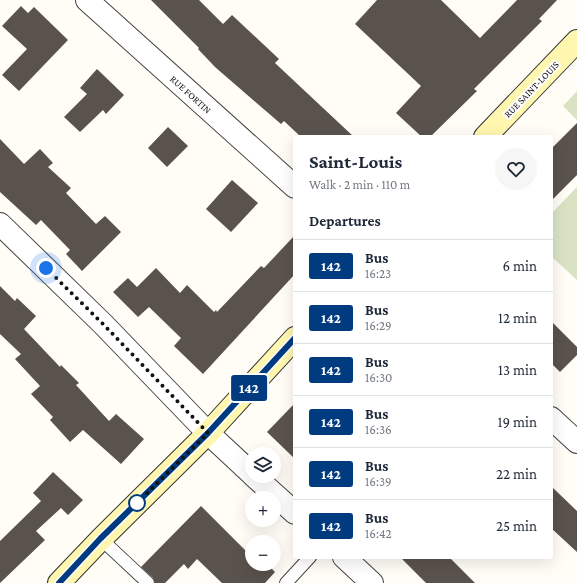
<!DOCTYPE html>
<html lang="en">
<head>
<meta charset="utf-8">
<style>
	body { margin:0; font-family:"Crimson Pro",serif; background:#f6f6f7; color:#1f2937; height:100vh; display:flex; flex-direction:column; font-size:15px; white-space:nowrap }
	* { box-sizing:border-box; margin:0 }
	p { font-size:13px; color:#747a83 }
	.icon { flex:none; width:22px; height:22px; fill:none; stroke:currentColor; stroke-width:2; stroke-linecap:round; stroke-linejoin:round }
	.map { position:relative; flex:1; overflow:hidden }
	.sheet { position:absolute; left:293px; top:135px; width:260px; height:424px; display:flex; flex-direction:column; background:#fff; border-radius:4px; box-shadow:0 4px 16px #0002 }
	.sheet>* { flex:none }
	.badge { padding:0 8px; border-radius:3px; font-size:14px; line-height:26px }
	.tools { position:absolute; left:245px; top:447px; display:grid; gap:8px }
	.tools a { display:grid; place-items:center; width:36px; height:36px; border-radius:50%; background:#fff; box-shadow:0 4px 16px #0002; font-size:20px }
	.you { position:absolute; width:20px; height:20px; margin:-10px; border:3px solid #fff; border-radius:50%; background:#1a73e8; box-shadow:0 0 0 6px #1a73e833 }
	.map>.badge { position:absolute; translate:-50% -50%; box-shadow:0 0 0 2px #fff }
	h2 { padding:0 16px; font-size:15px; line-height:36px }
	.round { display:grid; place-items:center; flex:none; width:42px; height:42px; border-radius:21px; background:#f6f6f7 }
	.summary { display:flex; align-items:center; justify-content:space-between; height:68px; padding:0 16px }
	h1 { font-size:19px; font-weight:700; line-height:30px }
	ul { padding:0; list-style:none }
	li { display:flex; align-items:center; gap:12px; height:52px; padding:0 16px; border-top:1px solid #e0e1e3 }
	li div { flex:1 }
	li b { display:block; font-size:15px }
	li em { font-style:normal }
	li .badge { min-width:44px; font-weight:700; text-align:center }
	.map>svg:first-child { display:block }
	.cemetery { fill:#d9e3c4 }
	.building { fill:#5a524d }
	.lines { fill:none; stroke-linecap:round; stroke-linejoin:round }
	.service-casing { stroke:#444; stroke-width:14 }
	.minor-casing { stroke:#444; stroke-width:24 }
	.secondary-casing { stroke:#333; stroke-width:24 }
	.service { stroke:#fff; stroke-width:12 }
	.minor { stroke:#fff; stroke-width:22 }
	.secondary { stroke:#fff6b0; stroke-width:22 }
	.line-casing { stroke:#fff; stroke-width:9 }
	.line { stroke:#003b80; stroke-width:6 }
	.walk { stroke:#111; stroke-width:4; stroke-dasharray:0 7.2 }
	.stop-dot { fill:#fff; stroke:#003b80; stroke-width:2 }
	.labels { text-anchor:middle; stroke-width:4; stroke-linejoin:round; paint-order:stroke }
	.street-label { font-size:10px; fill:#111; stroke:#fff }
</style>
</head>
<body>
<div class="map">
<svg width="577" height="583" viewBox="0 0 577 583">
	<rect width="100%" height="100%" fill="#fffdf5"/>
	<!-- cemetery -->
	<g class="cemetery">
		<polygon points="577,91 577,120 563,106"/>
		<polygon points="577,187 577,280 551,256 551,214"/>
	</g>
	<!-- building -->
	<g class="building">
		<polygon points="151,0 199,0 223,24 232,15 279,59 275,63 354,137 301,137 284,121 281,124 215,67 198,49 199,48"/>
		<polygon points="377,0 441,0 480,38 517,0 557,0 539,19 542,21 474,89 477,91 430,137 422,137 396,113 421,86 355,24"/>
		<polygon points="21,6 28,13 34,7 68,40 19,91 2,75 27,49 2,26"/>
		<polygon points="97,69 124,95 106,114 103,110 80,132 64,117 87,94 80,88"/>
		<polygon points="577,123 577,175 551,201 551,149"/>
		<polygon points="168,127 188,146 167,167 148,148"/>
		<polygon points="0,139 24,164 40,149 53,163 48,167 71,188 66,193 96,224 105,216 121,232 82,271 66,254 70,250 41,220 36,225 0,192"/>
		<polygon points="232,180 258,203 231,232 206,209"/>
		<polygon points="295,235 295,274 203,374 174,346 181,338 149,307 138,317 113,292 128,278 137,287 156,268 180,293 187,285 214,312 216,310 217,312 261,266 264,268"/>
		<polygon points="0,286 15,301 17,298 36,316 24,329 60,367 61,365 79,383 76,385 109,421 116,414 144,439 121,464 83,430 70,442 50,420 53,417 31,394 40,386 15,359 21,354 0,334"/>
		<polygon points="551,321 577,347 577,355 560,372 551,363"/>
		<polygon points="295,403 295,459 267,432"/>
		<polygon points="53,472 83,500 68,515 61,508 36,531 45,540 0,583 0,541 41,501 33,493"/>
		<polygon points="551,486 577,511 577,552 551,528"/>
		<polygon points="201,506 252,557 252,564 267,564 275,572 265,583 222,583 197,559 188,569 184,564 165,583 155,583 153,578 141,567"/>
		<polygon points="400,557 449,557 475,583 426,583"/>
	</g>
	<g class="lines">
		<defs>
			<g id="service">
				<polyline points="101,539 148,583"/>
				<polyline points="286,583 310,557"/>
			</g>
			<g id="minor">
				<polyline points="87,0 295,187"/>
				<polyline points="0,224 103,324 208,433 252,474"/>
				<polyline points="551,418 577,442"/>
				<polyline points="254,476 295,513"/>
				<polyline points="344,557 372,583"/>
			</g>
			<g id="secondary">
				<polyline points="485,137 577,41"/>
				<polyline points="59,583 101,539 208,433 295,338"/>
			</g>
		</defs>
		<!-- service casing -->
		<use href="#service" class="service-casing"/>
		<!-- minor casing -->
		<use href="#minor" class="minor-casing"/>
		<!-- secondary casing -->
		<use href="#secondary" class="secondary-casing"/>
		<!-- service -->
		<use href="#service" class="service"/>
		<!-- minor -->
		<use href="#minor" class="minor"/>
		<!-- secondary -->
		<use href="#secondary" class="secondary"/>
	</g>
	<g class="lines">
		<defs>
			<polyline id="line" points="59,583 100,539 208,433 295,338"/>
		</defs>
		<!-- line casing -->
		<use href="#line" class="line-casing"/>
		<!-- line -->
		<use href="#line" class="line"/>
		<!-- walk -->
		<polyline class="walk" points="46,268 103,324 208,433 132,508 137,503"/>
	</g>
	<!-- markers -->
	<circle class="stop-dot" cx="137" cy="503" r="8"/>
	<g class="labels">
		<!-- street labels -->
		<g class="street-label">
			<text transform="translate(531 89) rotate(-46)" y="4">RUE SAINT-LOUIS</text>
			<text transform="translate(191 94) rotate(42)" y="4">RUE FORTIN</text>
		</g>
	</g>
</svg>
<div class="tools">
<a><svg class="icon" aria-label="layers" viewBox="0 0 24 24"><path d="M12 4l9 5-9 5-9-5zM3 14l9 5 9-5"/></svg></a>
<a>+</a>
<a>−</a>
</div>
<div class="you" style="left:46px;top:268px"></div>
<b class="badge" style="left:249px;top:388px;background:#003b80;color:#fff">142</b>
<section class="sheet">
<div class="summary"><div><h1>Saint-Louis</h1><p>Walk · 2 min · 110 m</p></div><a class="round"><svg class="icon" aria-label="heart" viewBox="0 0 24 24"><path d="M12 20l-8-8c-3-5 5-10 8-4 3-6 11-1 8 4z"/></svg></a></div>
<h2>Departures</h2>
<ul>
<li><span class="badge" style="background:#003b80;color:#fff">142</span><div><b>Bus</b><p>16:23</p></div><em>6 min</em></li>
<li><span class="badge" style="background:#003b80;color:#fff">142</span><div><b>Bus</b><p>16:29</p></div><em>12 min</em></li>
<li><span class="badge" style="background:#003b80;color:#fff">142</span><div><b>Bus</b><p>16:30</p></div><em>13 min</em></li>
<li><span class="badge" style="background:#003b80;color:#fff">142</span><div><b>Bus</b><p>16:36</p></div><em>19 min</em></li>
<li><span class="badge" style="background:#003b80;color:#fff">142</span><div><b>Bus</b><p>16:39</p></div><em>22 min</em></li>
<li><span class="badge" style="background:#003b80;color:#fff">142</span><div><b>Bus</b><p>16:42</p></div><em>25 min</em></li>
</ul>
</section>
</div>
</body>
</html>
